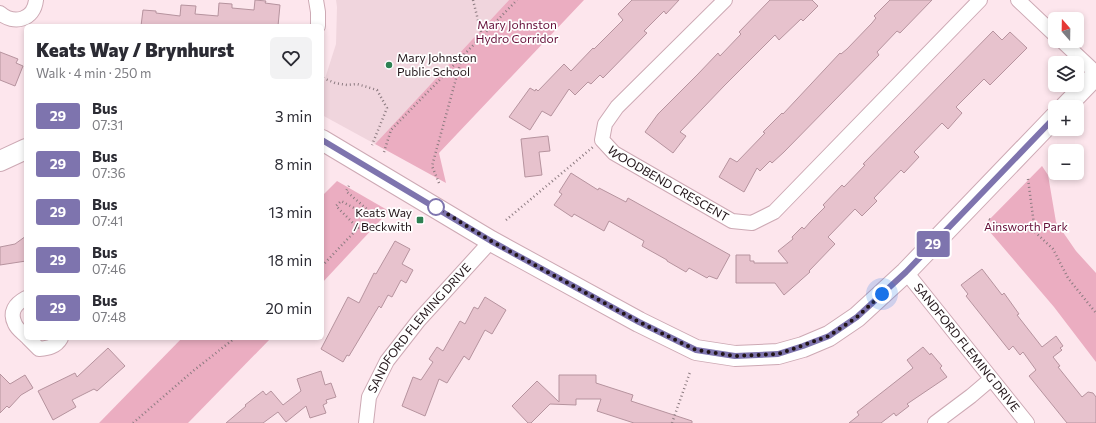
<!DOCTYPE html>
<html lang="en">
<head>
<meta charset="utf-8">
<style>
	body { margin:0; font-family:Commissioner,sans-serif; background:#f2f2f3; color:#2b2b33; height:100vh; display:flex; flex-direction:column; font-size:15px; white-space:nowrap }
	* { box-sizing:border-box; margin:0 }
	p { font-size:13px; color:#7c7c81 }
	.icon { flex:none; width:22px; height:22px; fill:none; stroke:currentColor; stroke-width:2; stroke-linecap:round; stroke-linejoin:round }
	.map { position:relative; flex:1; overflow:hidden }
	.sheet { position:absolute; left:24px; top:24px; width:300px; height:316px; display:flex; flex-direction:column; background:#fff; border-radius:6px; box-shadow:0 2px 6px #0003 }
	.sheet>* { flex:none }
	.badge { padding:0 8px; border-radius:3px; font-size:14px; line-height:26px }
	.needle { width:26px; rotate:340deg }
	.tools { position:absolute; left:1048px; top:12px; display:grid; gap:8px }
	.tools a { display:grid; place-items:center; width:36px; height:36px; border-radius:6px; background:#fff; box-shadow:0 2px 6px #0003; font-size:20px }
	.you { position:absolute; width:20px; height:20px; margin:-10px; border:3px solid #fff; border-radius:50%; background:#1a73e8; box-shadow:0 0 0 6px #1a73e833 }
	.map>.badge { position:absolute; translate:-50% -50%; box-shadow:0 0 0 2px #fff }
	.round { display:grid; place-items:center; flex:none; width:42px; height:42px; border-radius:6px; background:#f2f2f3 }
	.overview { display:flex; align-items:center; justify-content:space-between; height:68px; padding:0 12px }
	h1 { font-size:19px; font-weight:800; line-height:30px }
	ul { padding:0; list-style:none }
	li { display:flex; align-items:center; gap:12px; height:48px; padding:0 12px }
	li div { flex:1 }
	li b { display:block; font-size:15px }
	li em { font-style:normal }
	li .badge { min-width:44px; font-weight:700; text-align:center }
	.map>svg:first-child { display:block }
	.built { fill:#f0d5dd }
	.green { fill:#ebadc1 }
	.building { fill:#e7c2cd; stroke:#b6939e }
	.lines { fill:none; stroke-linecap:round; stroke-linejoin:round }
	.street-casing { stroke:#cda9b4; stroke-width:16 }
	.secondary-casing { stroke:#cda9b4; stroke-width:22 }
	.path { stroke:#8c7b80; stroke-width:2.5; stroke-dasharray:1 3; stroke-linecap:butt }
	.street { stroke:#fff; stroke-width:14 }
	.secondary { stroke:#fff; stroke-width:20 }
	.line-casing { stroke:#fff; stroke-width:9 }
	.line { stroke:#7e74ae; stroke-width:6 }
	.walk { stroke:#221519; stroke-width:4; stroke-dasharray:0 7.2 }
	.poi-dot { fill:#2e8153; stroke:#fff; stroke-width:1.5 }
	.stop-dot { fill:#fff; stroke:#7e74ae; stroke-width:2 }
	.labels { text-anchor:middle; stroke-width:3.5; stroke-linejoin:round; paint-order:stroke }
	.park-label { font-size:12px; fill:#640d37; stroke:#fff }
	.poi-label { font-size:12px; fill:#221519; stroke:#fff; text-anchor:start }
	.street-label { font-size:12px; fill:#221519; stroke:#fff }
</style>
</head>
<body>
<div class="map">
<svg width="1096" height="423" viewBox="0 0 1096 423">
	<rect width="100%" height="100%" fill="#fde6ed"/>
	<!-- built -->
	<polygon class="built" points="336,0 509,0 375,144 322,115 322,88 336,44 337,7"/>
	<!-- green -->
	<g class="green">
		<polygon points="509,0 584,0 439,153 446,183 375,144"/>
		<polygon points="1042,166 1048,175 1056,222 1076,251 1096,273 1096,362 1054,307 984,225"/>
		<polygon points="337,181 389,211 322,283 322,196"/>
		<polygon points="182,338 271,338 188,423 99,423"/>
	</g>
	<!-- building -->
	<g class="building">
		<polygon points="255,0 266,1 265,3 280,5 278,26 141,26 143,10 156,11 156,13 180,16 181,5 196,6 195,14 218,16 219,3 232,4 232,8 254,10"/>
		<polygon points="632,0 679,0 666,14 664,11 644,31 647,33 603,78 600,75 591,84 588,82 575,95 569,89 551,116 542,111 530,130 509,117 530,88 535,91 536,89 538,91 564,64 571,71 593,48 594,49 623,20 618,14"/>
		<polygon points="770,0 812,0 818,6 803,21 801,19 779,40 775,35 724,86 680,132 686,136 673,153 645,132 658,114 698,74 718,53 720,56 741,34 739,32"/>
		<polygon points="890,0 932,0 900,33 897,31 877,52 879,55 784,152 772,163 770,161 760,171 757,168 744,192 719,177 730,158 737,162 765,133 763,132 782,113 783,114 840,53 841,54 847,49 872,23 876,18 874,16"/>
		<polygon points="993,31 1002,40 1010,32 1027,48 990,85 984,79 956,107 962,113 948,129 942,123 914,152 919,157 904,173 901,170 874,198 877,201 862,216 855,209 828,237 835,244 809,271 810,272 784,295 775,283 736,283 736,255 750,255 750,261 754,261 754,263 788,263 778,251 793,239 792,237 802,227 804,229 811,221 825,207 823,205 842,185 844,187 865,165 863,164"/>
		<polygon points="0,52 18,59 16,63 23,66 15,86 0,80"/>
		<polygon points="548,136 550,151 539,152 542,175 525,177 521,139"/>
		<polygon points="571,173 598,190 599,188 626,202 628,198 730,255 717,279 709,276 707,278 689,268 686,272 667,261 667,260 642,246 644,241 609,221 604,231 574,214 572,217 554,205 562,194 559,192"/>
		<polygon points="26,236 26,261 0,265 0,247 15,244"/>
		<polygon points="395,241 410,249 402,264 413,270 406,283 401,280 392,297 388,295 381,308 379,306 349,356 347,355 343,362 321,349 348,297 359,303 374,273 376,274"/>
		<polygon points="982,269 1002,295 1004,293 1019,314 1017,315 1042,347 1056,336 1063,346 1060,348 1062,350 1053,357 1060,366 1058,367 1082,397 1088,392 1093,393 1096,397 1096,423 1067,423 1029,376 1036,370 1023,352 1020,355 1013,346 1009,350 966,296 968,294 961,285"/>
		<polygon points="485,297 506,310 492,334 485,330 469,360 464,356 447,383 439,379 425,416 402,406 413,377 421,380 433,362 429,359 437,347 443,351 460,321 465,324 474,307 478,309"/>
		<polygon points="923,347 930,355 931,353 942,366 940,368 947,377 907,404 909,406 896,416 894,413 881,423 849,423 859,415 857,412 913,368 907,360"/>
		<polygon points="108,348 125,366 97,391 94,389 72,400 76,407 53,420 38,391 75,373 77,377"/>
		<polygon points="321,371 325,385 331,383 336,397 326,400 327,403 323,405 326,413 310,418 306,406 286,422 278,412 263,423 226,423 246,406 245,405 263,391 266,395 271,391 283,405 301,391 297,379"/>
		<polygon points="0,374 10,384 25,375 33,388 21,395 9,408 7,406 0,413"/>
		<polygon points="559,375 596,375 596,383 633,395 631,401 692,421 692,423 634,423 597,411 601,399 576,399 576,405 550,404 531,423 528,423 512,406 537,381 559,402"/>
	</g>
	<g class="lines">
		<defs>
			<g id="street">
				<polyline points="316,0 318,12 318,26"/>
				<path id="s1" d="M725,0L617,107L605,124L602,140L614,153L732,221L752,223L774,212L980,0"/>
				<polyline points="1018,0 1055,35"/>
				<path d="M0,13C14,25 34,20 36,0"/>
				<polyline points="1062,41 1096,73"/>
				<path id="s2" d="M906,272L1027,423"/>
				<path d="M26,298C15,304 9,312 15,324C17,329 23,333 26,336"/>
				<path d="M28,338L39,349C48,348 56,347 61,338"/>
				<path id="s3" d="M366,423L369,397L387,361L419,320L491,241"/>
				<polyline points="935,423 971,396 991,379"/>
			</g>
			<g id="secondary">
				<polyline points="1065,107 1096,75"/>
				<polyline points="322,140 491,241 639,322 696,350 735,356 778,354 803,347 829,336 857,317 906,272 1055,117"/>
				<polyline points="0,161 26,149"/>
			</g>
		</defs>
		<!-- street casing -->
		<use href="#street" class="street-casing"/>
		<!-- secondary casing -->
		<use href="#secondary" class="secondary-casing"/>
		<!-- path -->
		<g class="path">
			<polyline points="473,0 482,36"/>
			<polyline points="323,78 335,83 347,85 357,84 377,90 387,108 372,145"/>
			<polyline points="384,152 391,130 517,0"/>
			<polyline points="1028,179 1035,232"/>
			<polyline points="439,183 432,166 462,57"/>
			<polyline points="989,219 996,223 1035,232 1053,249 1068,278 1096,313"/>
			<polyline points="506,220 593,147"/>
			<polyline points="322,266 358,228 336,206 341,201 367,215 369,211 346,191 349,186"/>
			<polyline points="133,423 193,371 235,338"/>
			<polyline points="672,423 690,372"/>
		</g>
		<!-- street -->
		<use href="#street" class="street"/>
		<!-- secondary -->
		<use href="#secondary" class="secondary"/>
	</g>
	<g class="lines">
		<defs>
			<polyline id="line" points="322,140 491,241 639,322 696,350 735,356 778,354 803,346 829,336 857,317 906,272 1055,117"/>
		</defs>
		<!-- line casing -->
		<use href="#line" class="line-casing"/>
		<!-- line -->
		<use href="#line" class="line"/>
		<!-- walk -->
		<polyline class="walk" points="436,207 491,241 639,322 696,350 735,356 778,354 790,350 829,336 857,317 882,294"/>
	</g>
	<!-- markers -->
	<g class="poi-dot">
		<circle cx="389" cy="65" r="4"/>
		<rect x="416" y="216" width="8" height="8" rx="2"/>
	</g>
	<circle class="stop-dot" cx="436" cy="207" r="8"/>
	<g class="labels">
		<!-- park labels -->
		<g class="park-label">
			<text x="517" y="29">Mary Johnston<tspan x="517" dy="14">Hydro Corridor</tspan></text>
			<text x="1026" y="231">Ainsworth Park</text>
		</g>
		<!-- poi labels -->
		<g class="poi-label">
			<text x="397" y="62">Mary Johnston<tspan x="397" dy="14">Public School</tspan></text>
			<text x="412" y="217" text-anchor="end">Keats Way<tspan x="412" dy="14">/ Beckwith</tspan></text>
		</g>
		<!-- street labels -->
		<g class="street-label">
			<text dy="4" stroke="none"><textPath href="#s1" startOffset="269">WOODBEND CRESCENT</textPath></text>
			<text dy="4" stroke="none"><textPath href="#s3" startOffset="112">SANDFORD FLEMING DRIVE</textPath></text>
			<text dy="4" stroke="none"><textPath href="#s2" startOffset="97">SANDFORD FLEMING DRIVE</textPath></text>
		</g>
	</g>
</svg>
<div class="tools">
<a><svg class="needle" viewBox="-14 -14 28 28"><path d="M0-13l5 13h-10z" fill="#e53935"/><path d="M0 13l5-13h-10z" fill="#7c7c81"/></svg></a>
<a><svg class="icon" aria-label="layers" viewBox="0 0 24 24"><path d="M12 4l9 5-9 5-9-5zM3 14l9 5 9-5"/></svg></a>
<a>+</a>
<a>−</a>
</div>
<div class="you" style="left:882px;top:294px"></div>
<b class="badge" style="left:933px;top:244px;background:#7e74ae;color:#fff">29</b>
<section class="sheet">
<div class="overview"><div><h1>Keats Way / Brynhurst</h1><p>Walk · 4 min · 250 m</p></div><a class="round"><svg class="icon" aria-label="heart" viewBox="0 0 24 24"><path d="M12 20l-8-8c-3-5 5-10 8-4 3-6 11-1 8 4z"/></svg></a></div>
<ul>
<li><span class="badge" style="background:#7e74ae;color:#fff">29</span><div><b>Bus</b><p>07:31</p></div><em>3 min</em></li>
<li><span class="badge" style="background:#7e74ae;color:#fff">29</span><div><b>Bus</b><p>07:36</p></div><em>8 min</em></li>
<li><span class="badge" style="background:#7e74ae;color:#fff">29</span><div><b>Bus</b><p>07:41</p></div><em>13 min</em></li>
<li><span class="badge" style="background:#7e74ae;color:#fff">29</span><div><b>Bus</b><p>07:46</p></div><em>18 min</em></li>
<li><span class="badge" style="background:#7e74ae;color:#fff">29</span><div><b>Bus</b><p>07:48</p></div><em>20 min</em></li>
</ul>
</section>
</div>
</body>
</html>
